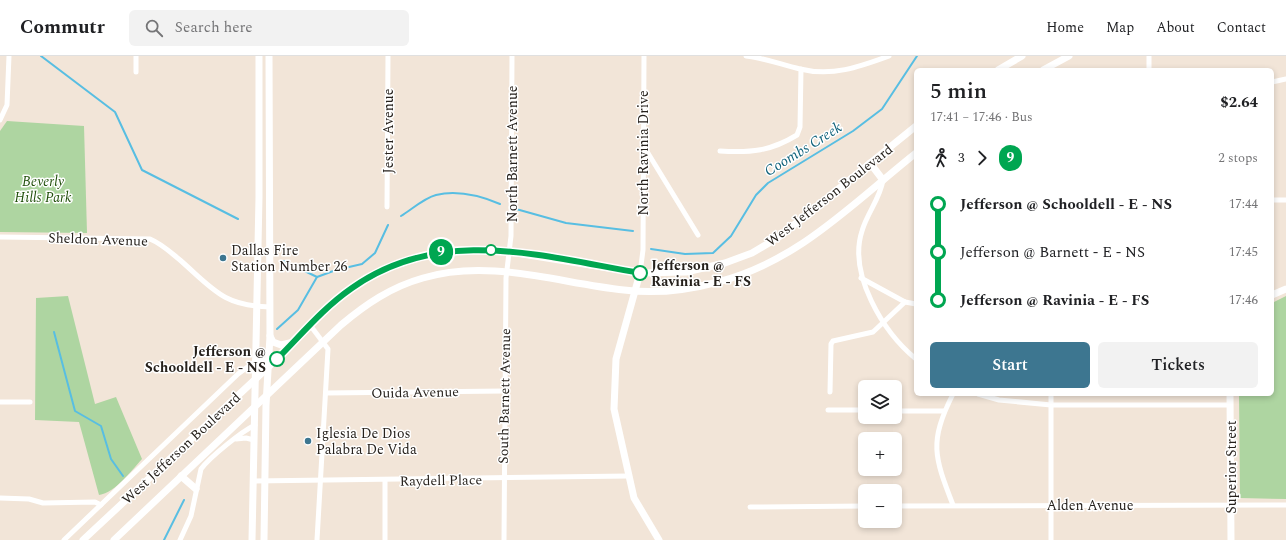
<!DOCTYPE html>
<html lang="en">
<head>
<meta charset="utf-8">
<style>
	body { margin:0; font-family:Spectral,serif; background:#f2f2f2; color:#202124; height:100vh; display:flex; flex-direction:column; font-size:15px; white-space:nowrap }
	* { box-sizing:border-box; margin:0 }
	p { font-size:13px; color:#757577 }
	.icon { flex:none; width:22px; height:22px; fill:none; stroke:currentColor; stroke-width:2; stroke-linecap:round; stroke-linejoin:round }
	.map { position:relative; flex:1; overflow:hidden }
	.details { position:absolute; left:914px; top:12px; width:360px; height:328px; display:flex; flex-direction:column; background:#fff; border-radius:6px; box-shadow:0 2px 6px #0003 }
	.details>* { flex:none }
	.badge { padding:0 8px; border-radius:13px; font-size:14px; line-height:26px }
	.controls { position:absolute; left:858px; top:324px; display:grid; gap:8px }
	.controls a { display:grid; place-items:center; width:44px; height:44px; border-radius:6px; background:#fff; box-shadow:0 2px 6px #0003; font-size:20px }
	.map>.badge { position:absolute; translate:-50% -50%; box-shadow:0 0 0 2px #fff }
	.legs { display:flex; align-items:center; gap:6px; height:44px; padding:0 16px; font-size:13px }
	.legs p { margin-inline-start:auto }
	.head { display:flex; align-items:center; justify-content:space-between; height:68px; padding:0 16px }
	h1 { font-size:22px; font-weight:600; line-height:30px }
	.action { display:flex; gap:8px; margin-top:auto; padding:8px 16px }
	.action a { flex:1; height:46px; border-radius:6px; background:#3d7690; color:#fff; font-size:16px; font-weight:600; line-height:46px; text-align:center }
	.action a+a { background:#f2f2f2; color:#202124 }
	ul { padding:0 16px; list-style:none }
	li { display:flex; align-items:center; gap:14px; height:48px; font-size:15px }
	li i { display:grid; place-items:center; width:6px; height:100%; margin:0 5px; background:currentColor }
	li i::after { content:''; width:10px; height:10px; margin:-5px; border:3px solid; border-radius:50%; background:#fff }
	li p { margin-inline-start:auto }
	li:first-child i { background:linear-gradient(#0000 50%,currentColor 0) }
	li:last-child i { background:linear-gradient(currentColor 50%,#0000 0) }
	header { display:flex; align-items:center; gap:24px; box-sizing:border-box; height:56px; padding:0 20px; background:#fff; border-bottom:1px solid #e0e0e0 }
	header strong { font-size:19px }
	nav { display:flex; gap:22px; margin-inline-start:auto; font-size:14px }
	.search { width:280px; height:36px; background:#f2f2f2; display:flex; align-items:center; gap:10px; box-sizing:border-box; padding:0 14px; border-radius:6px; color:#757577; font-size:15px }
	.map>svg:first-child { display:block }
	.green { fill:#aed5a1 }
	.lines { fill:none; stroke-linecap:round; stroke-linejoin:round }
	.stream { stroke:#58bee2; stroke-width:2 }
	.street { stroke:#fff; stroke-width:5 }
	.secondary { stroke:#fff; stroke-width:7 }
	.line-1-casing { stroke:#fff; stroke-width:9 }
	.line-1 { stroke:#00a651; stroke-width:6 }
	.stop-1-dot { fill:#fff; stroke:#00a651; stroke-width:2 }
	.poi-dot { fill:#3d7690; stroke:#fff; stroke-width:1.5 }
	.labels { text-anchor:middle; stroke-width:3; stroke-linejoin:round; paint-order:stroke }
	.street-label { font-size:14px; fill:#26211c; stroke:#fff }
	.park-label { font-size:14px; font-style:italic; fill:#21500b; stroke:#fff }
	.poi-label { font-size:14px; fill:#26211c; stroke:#fff; text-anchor:start }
	.stop-label { font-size:14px; font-weight:bold; fill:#26211c; stroke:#fff; text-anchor:start }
	.water-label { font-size:15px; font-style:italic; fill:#0e617a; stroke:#fff }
</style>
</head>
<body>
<header>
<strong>Commutr</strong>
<div class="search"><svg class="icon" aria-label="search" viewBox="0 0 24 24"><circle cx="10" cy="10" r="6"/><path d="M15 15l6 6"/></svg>Search here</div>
<nav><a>Home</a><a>Map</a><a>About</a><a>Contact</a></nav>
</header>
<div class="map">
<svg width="1286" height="484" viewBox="0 0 1286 484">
	<rect width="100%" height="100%" fill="#f2e5d8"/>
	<!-- green -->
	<g class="green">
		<polygon points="7,65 84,70 87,177 0,176 0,75"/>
		<path d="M68,240L95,348L116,341L142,403C130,416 116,436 99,439L79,366L35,364L36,242Z"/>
		<polygon points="1286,240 1286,443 1240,442 1239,338 1272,338 1272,247"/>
	</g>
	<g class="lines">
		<!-- stream -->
		<g class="stream">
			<polyline points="41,0 115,56 142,114 238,163"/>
			<polyline points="516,153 566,167 633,175"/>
			<path d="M401,160C411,154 424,142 436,139C457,134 481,140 500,148"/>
			<polyline points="651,193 685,198 713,197 731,180 756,139 768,127 853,75 882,53 917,0"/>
			<polyline points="284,205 317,221"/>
			<polyline points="277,273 298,254 317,221 336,214 362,208 375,197 388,169"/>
			<polyline points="54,276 75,355 101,370 111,403 123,420"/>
			<polyline points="164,484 184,444"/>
		</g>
		<!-- street -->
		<g class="street">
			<path d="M746,0C765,2 782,9 800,13C832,21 859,11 889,0"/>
			<polyline points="1149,0 1149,14"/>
			<polyline points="136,16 136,0"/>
			<polyline points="1272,26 1286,23"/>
			<polyline points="0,64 7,49 9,0"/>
			<polyline points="643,89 698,179"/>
			<path d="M720,95C751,97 771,95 797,79L800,71L801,13"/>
			<path d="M883,124C880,143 867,157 862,175C848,218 883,276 916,303"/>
			<polyline points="1272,144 1286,144"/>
			<polyline points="387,151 388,0"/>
			<path d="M0,181L150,183C162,188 170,196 180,204C213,233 223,250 270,251"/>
			<polyline points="640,217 643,194 644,0"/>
			<polyline points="861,222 905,246 916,248"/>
			<polyline points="310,269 328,293 317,484"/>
			<polyline points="830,336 831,288 833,285 873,276 905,246"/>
			<polyline points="326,337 504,335"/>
			<polyline points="978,338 999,344 1051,349 1230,349"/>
			<polyline points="1051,338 1051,484"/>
			<polyline points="0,346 30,346"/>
			<polyline points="828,354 865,354"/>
			<polyline points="895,355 944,355"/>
			<polyline points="236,383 246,382 254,384"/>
			<polyline points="253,425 629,420"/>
			<polyline points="0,442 29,443 43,447 95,446 101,449"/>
			<path d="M953,449C934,400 929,386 953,338"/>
			<polyline points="895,450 1286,449"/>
			<polyline points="750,451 865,450"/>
			<polyline points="64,484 238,318 257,304 268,304"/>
			<path d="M180,484L191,460L201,413C210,401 241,376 255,369"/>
			<polyline points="385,484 385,425"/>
			<polyline points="504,484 506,222 511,180 512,0"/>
		</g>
		<!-- secondary -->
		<g class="secondary">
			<polyline points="998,14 1022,0"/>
			<polyline points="1043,14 1069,0"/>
			<polyline points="870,107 883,124"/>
			<polyline points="640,217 616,303 614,353 634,442 659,484"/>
			<polyline points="1272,239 1286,233"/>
			<polyline points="270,280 273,286 281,289 294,286"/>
			<polyline points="1230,338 1231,484"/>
			<polyline points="181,420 196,433"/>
			<polyline points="83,484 277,303 335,245 352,232 382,214 430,198 461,194 510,196 640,217 686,216 725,207 752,197 779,181 916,70"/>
			<path d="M114,484L341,269C366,248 391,231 423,222C489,202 558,227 624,234C655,238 688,234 718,226C799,205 853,147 916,97"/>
			<polyline points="252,484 259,141 259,0"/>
			<polyline points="264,484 266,349 270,280 269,0"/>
		</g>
	</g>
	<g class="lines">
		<defs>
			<path id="line-1" d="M277,303C301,279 323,252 352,232C441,169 541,200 640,217"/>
		</defs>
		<!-- line-1 casing -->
		<use href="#line-1" class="line-1-casing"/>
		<!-- line-1 -->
		<use href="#line-1" class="line-1"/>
	</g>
	<!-- markers -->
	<g class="stop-1-dot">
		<circle cx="491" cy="194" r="5"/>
		<circle cx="640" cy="217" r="7"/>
		<circle cx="277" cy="303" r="7"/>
	</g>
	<g class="poi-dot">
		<circle cx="223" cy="202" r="4"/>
		<circle cx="308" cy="385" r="4"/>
	</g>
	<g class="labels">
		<!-- street labels -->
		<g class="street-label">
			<text transform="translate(388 75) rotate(-90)" y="5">Jester Avenue</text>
			<text transform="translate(643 97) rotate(-90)" y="5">North Ravinia Drive</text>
			<text transform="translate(512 98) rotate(-90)" y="5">North Barnett Avenue</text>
			<text transform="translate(829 139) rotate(-38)" y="5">West Jefferson Boulevard</text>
			<text transform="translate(98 183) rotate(2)" y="5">Sheldon Avenue</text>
			<text transform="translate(415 336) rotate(-1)" y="5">Ouida Avenue</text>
			<text transform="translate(504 340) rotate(-89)" y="5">South Barnett Avenue</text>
			<text transform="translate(181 392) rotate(-43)" y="5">West Jefferson Boulevard</text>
			<text transform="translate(1231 411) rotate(-90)" y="5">Superior Street</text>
			<text transform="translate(441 424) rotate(-1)" y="5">Raydell Place</text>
			<text x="1090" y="454">Alden Avenue</text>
		</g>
		<!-- park labels -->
		<g class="park-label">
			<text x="43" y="130">Beverly<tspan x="43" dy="16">Hills Park</tspan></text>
		</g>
		<!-- poi labels -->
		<g class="poi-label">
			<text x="231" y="199">Dallas Fire<tspan x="231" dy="16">Station Number 26</tspan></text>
			<text x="316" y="382">Iglesia De Dios<tspan x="316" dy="16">Palabra De Vida</tspan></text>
		</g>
		<!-- stop labels -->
		<g class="stop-label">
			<text x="651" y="214">Jefferson @<tspan x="651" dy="16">Ravinia - E - FS</tspan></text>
			<text x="266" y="300" text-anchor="end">Jefferson @<tspan x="266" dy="16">Schooldell - E - NS</tspan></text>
		</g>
		<!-- water labels -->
		<g class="water-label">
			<text transform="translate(803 93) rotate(-32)" y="5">Coombs Creek</text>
		</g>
	</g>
</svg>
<div class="controls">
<a><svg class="icon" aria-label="layers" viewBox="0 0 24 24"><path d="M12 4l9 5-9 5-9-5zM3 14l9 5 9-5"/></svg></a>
<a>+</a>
<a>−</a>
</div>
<b class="badge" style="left:441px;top:196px;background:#00a651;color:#fff">9</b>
<section class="details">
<div class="head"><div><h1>5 min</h1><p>17:41 – 17:46 · Bus</p></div><b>$2.64</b></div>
<div class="legs"><svg class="icon" aria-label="walk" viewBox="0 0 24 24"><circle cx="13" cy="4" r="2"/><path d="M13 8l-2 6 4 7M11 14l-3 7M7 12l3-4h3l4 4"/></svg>3<svg class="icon" aria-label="forward" viewBox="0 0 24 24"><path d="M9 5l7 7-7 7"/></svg><b class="badge" style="background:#00a651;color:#fff">9</b><p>2 stops</p></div>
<ul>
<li><i style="color:#00a651"></i><b>Jefferson @ Schooldell - E - NS</b><p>17:44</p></li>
<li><i style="color:#00a651"></i><span>Jefferson @ Barnett - E - NS</span><p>17:45</p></li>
<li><i style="color:#00a651"></i><b>Jefferson @ Ravinia - E - FS</b><p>17:46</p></li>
</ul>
<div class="action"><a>Start</a><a>Tickets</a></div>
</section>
</div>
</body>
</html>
